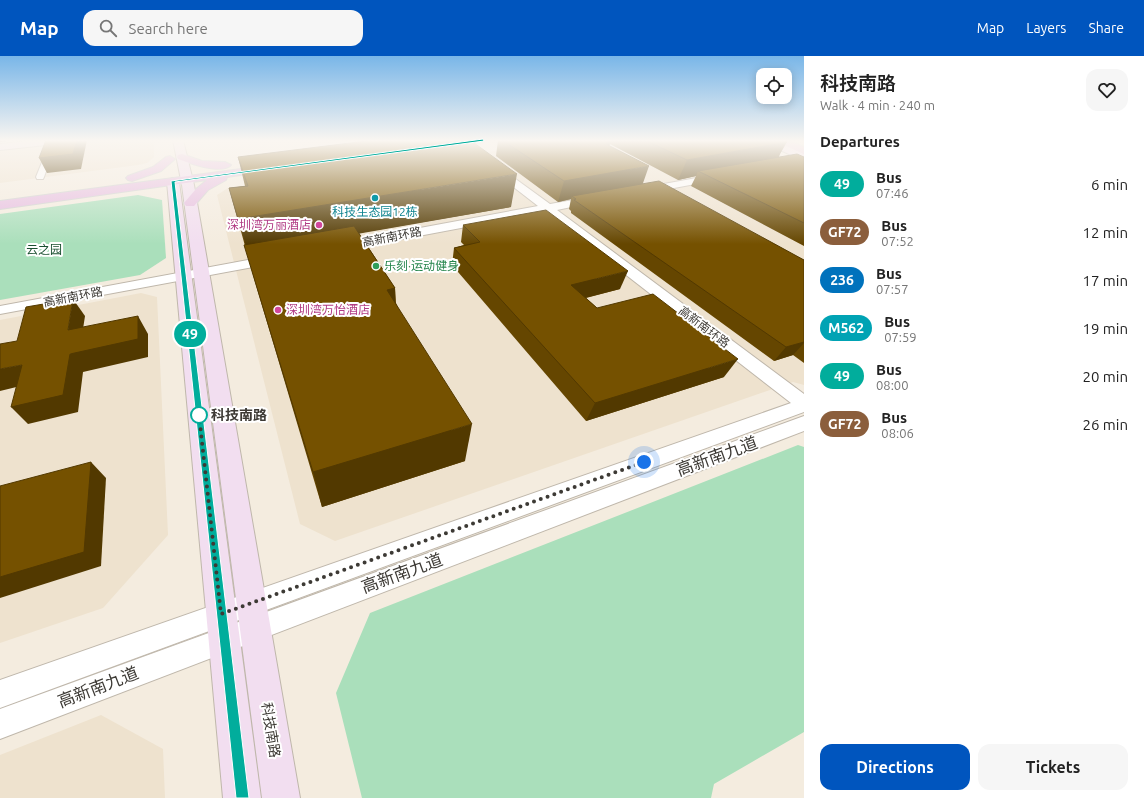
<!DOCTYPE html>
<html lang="en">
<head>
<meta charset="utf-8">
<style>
	body { margin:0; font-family:Ubuntu,"Noto Sans SC",sans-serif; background:#f6f6f6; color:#222; height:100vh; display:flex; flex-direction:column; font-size:15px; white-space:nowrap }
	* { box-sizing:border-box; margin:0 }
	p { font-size:13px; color:#767676 }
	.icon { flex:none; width:22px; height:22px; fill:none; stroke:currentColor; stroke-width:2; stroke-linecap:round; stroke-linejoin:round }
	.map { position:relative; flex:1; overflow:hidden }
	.panel { display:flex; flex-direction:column; background:#fff; width:340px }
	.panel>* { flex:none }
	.badge { padding:0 8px; border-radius:13px; font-size:14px; line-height:26px }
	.tools { position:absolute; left:756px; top:12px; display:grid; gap:8px }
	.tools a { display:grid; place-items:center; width:36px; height:36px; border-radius:8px; background:#fff; box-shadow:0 2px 10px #0003; font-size:20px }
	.you { position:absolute; width:20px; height:20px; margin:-10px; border:3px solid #fff; border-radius:50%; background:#1a73e8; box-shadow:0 0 0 6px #1a73e833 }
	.map>.badge { position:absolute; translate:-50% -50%; box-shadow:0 0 0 2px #fff }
	h2 { padding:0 16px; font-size:15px; line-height:36px }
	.round { display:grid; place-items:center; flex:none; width:42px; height:42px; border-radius:12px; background:#f6f6f6 }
	.head { display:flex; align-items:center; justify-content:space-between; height:68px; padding:0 16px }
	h1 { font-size:19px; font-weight:600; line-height:30px }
	.button { display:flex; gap:8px; margin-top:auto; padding:8px 16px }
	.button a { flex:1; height:46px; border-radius:12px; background:#0055be; color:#fff; font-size:16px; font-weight:600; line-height:46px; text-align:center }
	.button a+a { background:#f6f6f6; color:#222 }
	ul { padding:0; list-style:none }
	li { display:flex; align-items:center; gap:12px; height:48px; padding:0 16px }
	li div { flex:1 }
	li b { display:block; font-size:15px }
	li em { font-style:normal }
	li .badge { min-width:44px; font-weight:700; text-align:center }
	header { display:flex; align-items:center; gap:24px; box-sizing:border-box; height:56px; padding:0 20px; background:#0055be; color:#fff }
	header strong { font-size:19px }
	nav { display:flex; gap:22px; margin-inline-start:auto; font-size:14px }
	.search { width:280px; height:36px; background:#f6f6f6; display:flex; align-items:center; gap:10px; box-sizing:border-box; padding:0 14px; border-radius:12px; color:#767676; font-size:15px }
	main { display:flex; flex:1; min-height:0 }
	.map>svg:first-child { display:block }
	.built { fill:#eee2ce }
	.green { fill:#aadfbb }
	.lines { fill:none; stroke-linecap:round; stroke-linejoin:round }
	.minor-casing { stroke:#bfb7ab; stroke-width:2 }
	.tertiary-casing { stroke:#bfb7ab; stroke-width:2 }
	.secondary-casing { stroke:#bfb7ab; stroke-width:2 }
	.primary-casing { stroke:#d0d0cf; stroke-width:2 }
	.minor { fill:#fff; fill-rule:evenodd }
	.tertiary { fill:#fff; fill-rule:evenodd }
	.secondary { fill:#f2def0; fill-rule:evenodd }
	.primary { fill:#e6bce0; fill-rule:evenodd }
	.wall { fill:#654600 }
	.shaded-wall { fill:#523900 }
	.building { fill:#755100; stroke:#523900 }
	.line { fill:#01ad9c; stroke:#fff }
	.walk { stroke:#3d3a35; stroke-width:4; stroke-dasharray:0 7.2 }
	.culture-dot { fill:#0f9aa8; stroke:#fff; stroke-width:1.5 }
	.hotel-dot { fill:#d1479c; stroke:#fff; stroke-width:1.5 }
	.leisure-dot { fill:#2e9e5b; stroke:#fff; stroke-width:1.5 }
	.stop-dot { fill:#fff; stroke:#01ad9c; stroke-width:2 }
	.labels { text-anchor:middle; stroke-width:4; stroke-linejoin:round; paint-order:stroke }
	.far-culture-label { font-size:12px; fill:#0d838f; stroke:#fff }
	.far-hotel-label { font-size:12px; fill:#b23c85; stroke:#fff; text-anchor:end }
	.far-street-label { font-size:12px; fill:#3d3a35; stroke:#fff }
	.far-park-label { font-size:12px; fill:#1b5031; stroke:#fff }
	.far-leisure-label { font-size:12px; fill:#27864d; stroke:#fff; text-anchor:start }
	.stop-label { font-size:14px; font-weight:bold; fill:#3d3a35; stroke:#fff; text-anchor:start }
	.street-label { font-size:14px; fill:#3d3a35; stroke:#fff }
	.near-street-label { font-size:17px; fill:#3d3a35; stroke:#fff }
</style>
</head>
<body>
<header>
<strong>Map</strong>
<div class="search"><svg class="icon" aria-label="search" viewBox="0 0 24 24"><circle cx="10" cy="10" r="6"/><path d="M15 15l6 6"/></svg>Search here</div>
<nav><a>Map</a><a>Layers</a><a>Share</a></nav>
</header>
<main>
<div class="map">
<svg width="804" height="742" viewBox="0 0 804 742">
	<rect width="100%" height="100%" fill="#f4ecdf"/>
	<!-- built -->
	<g class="built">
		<polygon points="85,84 154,84 154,101 147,107 138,109 0,127 0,94"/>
		<polygon points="573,84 752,84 804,112 804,329 793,326 335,485 300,468 217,139 228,132"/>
		<polygon points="141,237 157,241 168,479 103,552 0,587 0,264"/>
		<polygon points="101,659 163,693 165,742 0,742 0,699"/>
	</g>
	<!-- green -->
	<g class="green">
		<polygon points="138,139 162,144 166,202 140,219 0,244 0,158"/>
		<polygon points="798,389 804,391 804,676 714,728 711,742 362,742 336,637 370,557"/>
	</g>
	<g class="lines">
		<defs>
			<polygon id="minor" points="51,84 57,84 44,121 43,123 37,123 36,121"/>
			<g id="tertiary">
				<polygon points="496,110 499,111 550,148 596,140 600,141 601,143 600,145 557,154 804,338 804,356 0,652 0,624 791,347 545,156 339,195 335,194 333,191 335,188 339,187 538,150 493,115 491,113 493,111"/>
				<polygon points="718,118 722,119 723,121 722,123 642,138 637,135 642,132"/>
				<polygon points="275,199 280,200 281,203 280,206 0,258 0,250"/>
				<polygon points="804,360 804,375 0,683 0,653"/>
			</g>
			<g id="secondary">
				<polygon points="38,84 69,84 64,87 0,94 0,88"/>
				<polygon points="173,84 183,84 194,129 300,742 262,742 182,129"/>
				<polygon points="762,84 775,84 804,98 804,105 763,86"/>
				<polygon points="173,122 177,124 179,126 261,742 223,742 167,126 169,124"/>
			</g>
			<g id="primary">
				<polygon points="459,84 487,84 482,87 442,92 437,89 442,86"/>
				<polygon points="776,84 789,84 804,91 804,98 777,86"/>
				<path d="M182,98L202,105L225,106L231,109C222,119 189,107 178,103L177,101L178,99Z"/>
				<polygon points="170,100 175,103 161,115 132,125 128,124 126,122 128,120 153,111 166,101"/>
				<polygon points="271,109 277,112 275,114 227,121 226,124 208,134 194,150 186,150 184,147 196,133 207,124 0,153 0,145"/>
			</g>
		</defs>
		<!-- minor casing -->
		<use href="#minor" class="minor-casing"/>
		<!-- tertiary casing -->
		<use href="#tertiary" class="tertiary-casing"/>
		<!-- secondary casing -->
		<use href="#secondary" class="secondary-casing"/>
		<!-- primary casing -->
		<use href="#primary" class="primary-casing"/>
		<!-- minor -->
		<use href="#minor" class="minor"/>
		<!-- tertiary -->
		<use href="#tertiary" class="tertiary"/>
		<!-- secondary -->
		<use href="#secondary" class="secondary"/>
		<!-- primary -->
		<use href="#primary" class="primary"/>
	</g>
	<!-- wall -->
	<g class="wall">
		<polygon points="498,84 783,84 779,101 804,101 804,190 691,130 696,120 678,124 610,88 609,89 643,128 804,204 804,307 793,299 774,305 571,157 571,155 569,153 571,143 558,146 496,100"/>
		<polygon points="238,101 511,151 359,177 395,232 396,247 465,405 322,451 255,226 229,132 245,130"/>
		<polygon points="463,169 620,233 586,242 597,252 724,321 586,365 452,209 454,192 464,189 461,186"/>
	</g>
	<!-- shaded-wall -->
	<g class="shaded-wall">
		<polygon points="0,84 15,84 0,86"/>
		<polygon points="77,84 87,84 81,113 47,117 39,102"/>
		<polygon points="608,84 611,84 610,88 600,107 606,88"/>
		<polygon points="787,86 776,105 698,115 696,120 678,124 687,104"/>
		<polygon points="649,110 642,130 572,140 571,143 558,146 564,125"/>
		<polygon points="517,118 511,151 248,197 238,163"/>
		<polygon points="628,215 620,233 565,247 571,229"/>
		<polygon points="395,232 396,271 387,234"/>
		<polygon points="73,243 85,260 80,292 68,274"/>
		<polygon points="138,260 148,278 148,301 83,316 78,356 28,368 11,351 70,298"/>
		<polygon points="804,286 804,287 793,299 774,305 786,291"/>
		<polygon points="738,303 724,321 586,365 595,347"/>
		<polygon points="22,309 37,326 0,335 0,313"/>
		<polygon points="472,368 465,405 322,451 313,416"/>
		<polygon points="91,406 106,422 101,510 0,542 0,521"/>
	</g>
	<!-- building -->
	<g class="building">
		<polygon points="46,84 77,84 73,98 39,102"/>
		<polygon points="374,84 470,84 517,118 238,163 229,132 248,130 238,101"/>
		<polygon points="502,84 608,84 606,88 649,110 564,125"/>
		<polygon points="645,84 783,84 787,86 687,104"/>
		<polygon points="797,98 804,101 804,167 698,115"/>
		<polygon points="659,125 804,204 804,286 786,291 574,144 576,143 572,140"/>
		<polygon points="546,154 628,215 571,229 597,252 653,238 738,303 595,347 454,192 480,186 463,169"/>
		<polygon points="354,170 395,232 387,234 472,368 313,416 244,189"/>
		<polygon points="73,243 68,274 138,260 138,283 70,298 63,339 11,351 22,309 0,313 0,288 17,285 26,251"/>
		<polygon points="91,406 84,496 0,521 0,430"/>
	</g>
	<!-- sky -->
	<linearGradient id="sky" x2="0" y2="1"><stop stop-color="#79b6e8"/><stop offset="0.45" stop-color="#faf6f1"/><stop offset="1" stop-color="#faf6f1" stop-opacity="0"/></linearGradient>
	<rect width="804" height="188" fill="url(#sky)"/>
	<!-- line -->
	<polygon class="line" points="483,83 484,85 175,126 249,742 236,742 171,125"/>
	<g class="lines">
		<!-- walk -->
		<polyline class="walk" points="199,359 221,558 644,406"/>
	</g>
	<!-- markers -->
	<circle class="culture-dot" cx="375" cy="142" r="4"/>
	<g class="hotel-dot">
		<circle cx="319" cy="169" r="4"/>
		<circle cx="278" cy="254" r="4"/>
	</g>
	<circle class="leisure-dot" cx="376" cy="210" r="4"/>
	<circle class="stop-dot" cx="199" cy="359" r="8"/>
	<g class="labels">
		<!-- far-culture labels -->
		<g class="far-culture-label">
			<text x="375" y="160">科技生态园12栋</text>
		</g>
		<!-- far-hotel labels -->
		<g class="far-hotel-label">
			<text x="311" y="173">深圳湾万丽酒店</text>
			<text x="286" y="258" text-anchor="start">深圳湾万怡酒店</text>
		</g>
		<!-- far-street labels -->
		<g class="far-street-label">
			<text transform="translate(392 181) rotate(-11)" y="4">高新南环路</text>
			<text transform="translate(73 241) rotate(-11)" y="4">高新南环路</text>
			<text transform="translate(704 271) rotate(37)" y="4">高新南环路</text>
		</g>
		<!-- far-park labels -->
		<g class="far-park-label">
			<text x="44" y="198">云之园</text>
		</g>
		<!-- far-leisure labels -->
		<g class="far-leisure-label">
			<text x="384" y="214">乐刻·运动健身</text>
		</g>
		<!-- stop labels -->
		<g class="stop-label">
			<text x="211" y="364">科技南路</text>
		</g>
		<!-- street labels -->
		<g class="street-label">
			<text transform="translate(271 674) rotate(81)" y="5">科技南路</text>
		</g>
		<!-- near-street labels -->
		<g class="near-street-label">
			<text transform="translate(717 400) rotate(-20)" y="6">高新南九道</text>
			<text transform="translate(402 517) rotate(-20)" y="6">高新南九道</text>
			<text transform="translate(98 631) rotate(-21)" y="6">高新南九道</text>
		</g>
	</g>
</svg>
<div class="tools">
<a><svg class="icon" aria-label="locate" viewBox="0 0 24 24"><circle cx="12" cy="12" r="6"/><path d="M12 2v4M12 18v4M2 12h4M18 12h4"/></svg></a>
</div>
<div class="you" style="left:644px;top:406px"></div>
<b class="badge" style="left:190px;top:278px;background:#01ad9c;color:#fff">49</b>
</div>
<section class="panel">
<div class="head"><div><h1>科技南路</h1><p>Walk · 4 min · 240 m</p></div><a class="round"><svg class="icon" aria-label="heart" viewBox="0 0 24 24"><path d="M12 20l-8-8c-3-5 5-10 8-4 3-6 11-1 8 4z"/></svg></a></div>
<h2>Departures</h2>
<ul>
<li><span class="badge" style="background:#01ad9c;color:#fff">49</span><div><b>Bus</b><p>07:46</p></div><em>6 min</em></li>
<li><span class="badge" style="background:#8b5e3c;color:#fff">GF72</span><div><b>Bus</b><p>07:52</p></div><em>12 min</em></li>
<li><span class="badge" style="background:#0072bc;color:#fff">236</span><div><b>Bus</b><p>07:57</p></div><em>17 min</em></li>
<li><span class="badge" style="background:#00a3b4;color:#fff">M562</span><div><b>Bus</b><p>07:59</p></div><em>19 min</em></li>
<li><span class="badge" style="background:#01ad9c;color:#fff">49</span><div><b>Bus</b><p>08:00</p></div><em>20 min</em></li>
<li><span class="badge" style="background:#8b5e3c;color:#fff">GF72</span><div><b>Bus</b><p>08:06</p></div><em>26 min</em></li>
</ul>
<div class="button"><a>Directions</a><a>Tickets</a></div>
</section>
</main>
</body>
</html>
